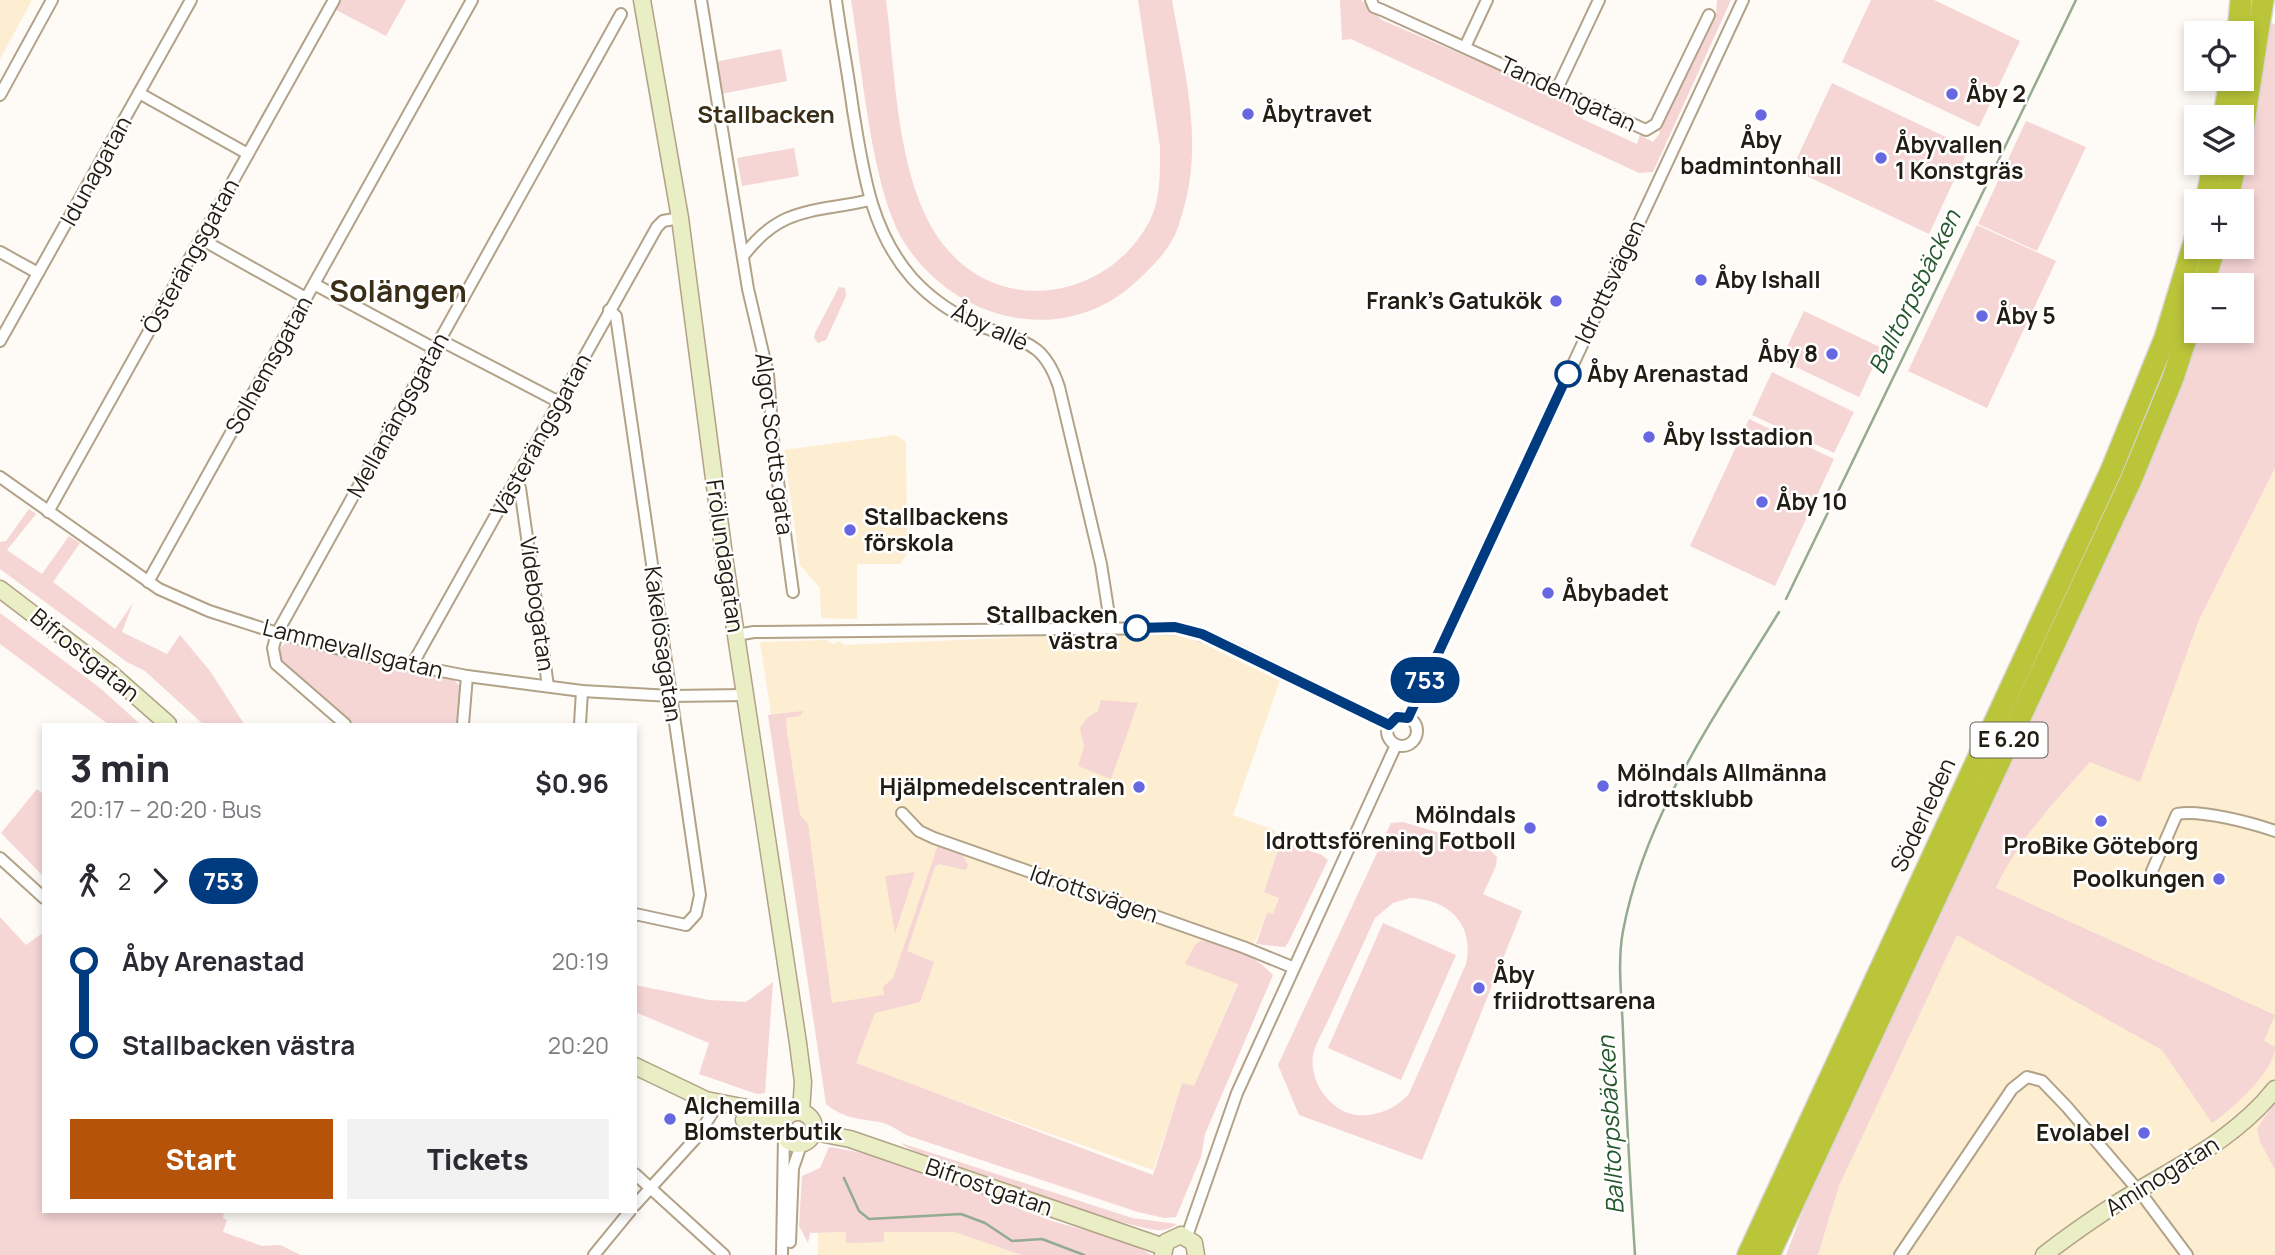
<!DOCTYPE html>
<html lang="en">
<head>
<meta charset="utf-8">
<style>
	body { margin:0; font-family:Manrope,sans-serif; background:#f2f2f3; color:#2b2b33; height:100vh; display:flex; flex-direction:column; font-size:26px; white-space:nowrap }
	* { box-sizing:border-box; margin:0 }
	p { font-size:23px; color:#7c7c81 }
	.icon { flex:none; width:38px; height:38px; fill:none; stroke:currentColor; stroke-width:2; stroke-linecap:round; stroke-linejoin:round }
	.map { position:relative; flex:1; overflow:hidden }
	.side { position:absolute; left:42px; top:723px; width:595px; height:490px; display:flex; flex-direction:column; background:#fff; border-radius:0px; box-shadow:0 4px 10px #0003 }
	.side>* { flex:none }
	.badge { padding:0 14px; border-radius:23px; font-size:24px; line-height:46px }
	.tools { position:absolute; left:2184px; top:21px; display:grid; gap:14px }
	.tools a { display:grid; place-items:center; width:70px; height:70px; border-radius:0px; background:#fff; box-shadow:0 4px 10px #0003; font-size:35px }
	.map>.badge { position:absolute; translate:-50% -50%; box-shadow:0 0 0 4px #fff }
	.legs { display:flex; align-items:center; gap:10px; height:77px; padding:0 28px; font-size:23px }
	.legs p { margin-inline-start:auto }
	.head { display:flex; align-items:center; justify-content:space-between; height:119px; padding:0 28px }
	h1 { font-size:38px; font-weight:800; line-height:52px }
	.action { display:flex; gap:14px; margin-top:auto; padding:14px 28px }
	.action a { flex:1; height:80px; border-radius:0px; background:#b45309; color:#fff; font-size:28px; font-weight:800; line-height:80px; text-align:center }
	.action a+a { background:#f2f2f3; color:#2b2b33 }
	ul { padding:0 28px; list-style:none }
	li { display:flex; align-items:center; gap:24px; height:84px; font-size:26px }
	li i { display:grid; place-items:center; width:10px; height:100%; margin:0 9px; background:currentColor }
	li i::after { content:''; width:18px; height:18px; margin:-9px; border:5px solid; border-radius:50%; background:#fff }
	li p { margin-inline-start:auto }
	li:first-child i { background:linear-gradient(#0000 50%,currentColor 0) }
	li:last-child i { background:linear-gradient(currentColor 50%,#0000 0) }
	.map>svg:first-child { display:block }
	.built { fill:#fdedd1 }
	.green { fill:#f6d5d5; fill-rule:evenodd }
	.lines { fill:none; stroke-linecap:round; stroke-linejoin:round }
	.stream { stroke:#93ab90; stroke-width:2.5 }
	.street-casing { stroke:#b1a288; stroke-width:14 }
	.secondary-casing { stroke:#b1a288; stroke-width:19 }
	.highway-casing { stroke:#d7d6d5; stroke-width:24 }
	.street { stroke:#fff; stroke-width:10 }
	.secondary { stroke:#eaeec4; stroke-width:16 }
	.highway { stroke:#bac539; stroke-width:21 }
	.line-1-casing { stroke:#fff; stroke-width:16 }
	.line-1 { stroke:#003b80; stroke-width:10 }
	.poi-dot { fill:#6767e1; stroke:#fff; stroke-width:2.5 }
	.stop-1-dot { fill:#fff; stroke:#003b80; stroke-width:3.5 }
	.labels { text-anchor:middle; stroke-width:5; stroke-linejoin:round; paint-order:stroke }
	.shield { fill:#fff; stroke:#64615a; stroke-width:2 }
	.shield-label { font-size:21px; font-weight:bold; fill:#221d13 }
	.street-label { font-size:23px; fill:#221d13; stroke:#fff }
	.poi-label { font-size:23px; font-weight:bold; fill:#221d13; stroke:#fff; text-anchor:start }
	.stop-label { font-size:23px; font-weight:bold; fill:#221d13; stroke:#fff; text-anchor:start }
	.neighbourhood-label { font-size:24px; font-weight:bold; fill:#3b2e17; stroke:#fff }
	.water-label { font-size:24px; font-style:italic; fill:#25572c; stroke:#fff }
	.district-label { font-size:30px; font-weight:bold; fill:#3b2e17; stroke:#fff }
</style>
</head>
<body>
<div class="map">
<svg width="2275" height="1255" viewBox="0 0 2275 1255">
	<rect width="100%" height="100%" fill="#fefaf5"/>
	<!-- built -->
	<g class="built">
		<polygon points="0,0 32,0 0,59"/>
		<polygon points="896,435 906,442 907,554 900,564 857,564 857,619 821,618 820,588 800,565 784,450"/>
		<polygon points="2275,468 2275,1101 2267,1111 2260,1142 2275,1170 2275,1255 1818,1255 1839,1186 1957,935 1996,889 2010,857 2027,834 2090,762 2140,781 2199,620"/>
		<polygon points="1172,631 1198,639 1280,680 1233,815 1274,830 1281,841 1264,891 1279,897 1273,915 1267,913 1194,1087 1182,1084 1153,1170 932,1092 826,1075 760,642 825,640 833,644 839,641 845,645"/>
		<polygon points="847,1232 846,1242 884,1242 884,1232 954,1232 1022,1255 818,1255 818,1233"/>
	</g>
	<!-- green -->
	<g class="green">
		<polygon points="341,0 406,0 386,36 336,10"/>
		<path d="M851,0H886C896,76 896,189 947,249C1005,318 1111,297 1150,220C1161,199 1160,170 1160,147L1138,0H1172C1185,76 1206,148 1179,224C1172,247 1156,263 1139,279C1067,349 956,324 904,242C871,188 862,65 851,0Z"/>
		<polygon points="1340,0 1361,0 1382,20 1586,108 1582,119 1637,144 1640,135 1653,142 1660,133 1659,127 1716,14 1717,0 1731,0 1653,172 1639,173 1351,39 1342,40"/>
		<polygon points="1871,0 1934,0 2020,41 1979,127 1842,62"/>
		<path d="M2270,23L2275,24V468L2199,620L2140,782L2090,762C2055,802 2018,839 1996,888L2275,1015L2264,1041L2275,1047C2275,1071 2231,1110 2212,1123L2162,1050L1957,935L1839,1186L1818,1255H1786L1805,1205L1853,1098L2109,553L2172,406L2199,331H2242V285H2214L2225,247H2242V201H2236Z"/>
		<polygon points="781,49 787,81 721,94 715,62"/>
		<polygon points="1832,83 1969,148 1929,234 1792,169"/>
		<polygon points="2026,121 2086,147 2037,251 1978,224"/>
		<polygon points="794,148 799,176 742,186 737,158"/>
		<polygon points="1977,225 2056,261 1987,408 1908,371"/>
		<polygon points="839,287 845,288 846,296 826,340 818,343 814,338 815,333"/>
		<polygon points="1804,311 1882,348 1859,397 1781,360"/>
		<polygon points="1772,372 1854,412 1834,453 1752,415"/>
		<polygon points="1749,419 1834,459 1775,586 1690,546"/>
		<polygon points="29,509 36,514 7,550 42,574 69,536 80,543 53,582 115,629 133,603 122,632 167,654 180,635 210,671 244,724 203,724 145,671 127,662 0,569 0,542 6,541"/>
		<polygon points="0,613 100,688 140,724 108,724 0,644"/>
		<polygon points="287,642 390,668 454,680 462,688 459,724 353,724 280,662 279,649"/>
		<polygon points="1101,700 1138,703 1111,779 1078,766 1084,747 1080,728 1087,718 1098,711"/>
		<path d="M803,711L800,716L786,718L787,732L800,815L808,824L832,1003L884,995L883,987L893,978L938,845L963,855L968,865L966,870L939,864L935,867L907,951L934,962L920,1002L875,1013L856,1063L1153,1175L1182,1083L1194,1086L1238,984L1185,964L1195,945L1200,941C1224,941 1257,957 1273,975L1205,1134L1201,1157L1176,1217L1164,1218L1138,1212L906,1135C898,1130 889,1124 880,1122C860,1119 842,1118 826,1104L768,715Z"/>
		<polygon points="37,789 44,795 44,877 1,833"/>
		<path d="M1403,822L1443,834L1454,833L1490,850L1497,857L1496,866L1483,894L1522,911L1422,1160L1299,1115L1278,1065L1391,823ZM1410,898C1448,899 1475,924 1466,964L1409,1094C1395,1109 1377,1117 1356,1115C1330,1111 1309,1082 1313,1055C1316,1042 1325,1028 1330,1016C1345,983 1360,951 1375,918L1393,903Z"/>
		<polygon points="1281,841 1322,855 1328,860 1289,941 1285,947 1256,944 1267,913 1273,914 1279,898 1264,892"/>
		<polygon points="915,872 895,933 885,876"/>
		<polygon points="0,917 26,945 44,932 44,1211 224,1211 223,1218 227,1220 223,1232 262,1246 280,1245 301,1255 0,1255"/>
		<polygon points="1383,923 1456,955 1401,1080 1328,1048"/>
		<polygon points="773,982 765,1093 757,1094 699,1074 709,1043 635,1012 635,985 709,1000 746,1002"/>
		<polygon points="2275,1101 2275,1170 2260,1142 2257,1129"/>
		<path d="M901,1143L1132,1218L1177,1224C1171,1228 1165,1231 1157,1230C1127,1228 913,1158 901,1143Z"/>
		<path d="M829,1147C905,1158 978,1194 1049,1220C1083,1231 1121,1235 1151,1255H1022L954,1232H884V1242L846,1243V1232L810,1233L808,1243L799,1226L802,1176L820,1168Z"/>
	</g>
	<g class="lines">
		<!-- stream -->
		<g class="stream">
			<polyline points="1786,599 2076,0"/>
			<polyline points="844,1178 859,1211 869,1219 961,1214 985,1223 1012,1241 1042,1239 1084,1255"/>
			<path d="M1635,1255C1630,1180 1626,1106 1623,1032C1622,999 1617,963 1623,931C1645,813 1718,712 1779,612"/>
		</g>
		<defs>
			<g id="street">
				<polyline points="701,0 748,289 768,374 774,452 793,592"/>
				<path d="M836,0C841,37 848,73 853,110C863,170 870,230 912,278C931,299 955,315 981,326C1022,343 1043,339 1059,387L1101,564L1111,628"/>
				<polyline points="1371,0 1374,7 1382,10 1646,130 1656,124 1709,15"/>
				<polyline points="1465,47 1487,0"/>
				<polyline points="1557,89 1599,0"/>
				<polyline points="139,93 248,154"/>
				<polyline points="0,95 52,0"/>
				<polyline points="201,239 306,298"/>
				<polyline points="0,252 38,273"/>
				<path d="M744,255C782,205 815,213 870,200"/>
				<polyline points="314,284 435,349"/>
				<polyline points="609,310 616,316 700,895 696,914 686,925 635,914"/>
				<polyline points="440,340 559,402"/>
				<polyline points="0,341 191,0"/>
				<polyline points="0,477 159,589 209,611 277,633 375,658 467,676 582,691 671,696 746,695"/>
				<polyline points="516,481 520,488 548,686"/>
				<polyline points="48,512 334,0"/>
				<polyline points="148,582 472,0"/>
				<polyline points="736,635 754,632 1183,628 1229,646 1389,725"/>
				<polyline points="412,665 657,227 663,221 680,218"/>
				<circle cx="1402" cy="731" r="15"/>
				<polyline points="1408,718 1743,0"/>
				<polyline points="345,724 276,664 273,648 277,633 621,14"/>
				<polyline points="463,724 467,676"/>
				<polyline points="580,724 582,691"/>
				<polyline points="902,813 919,831 934,838 1243,947 1292,967"/>
				<polyline points="0,858 44,898"/>
				<path d="M2152,871L2177,814C2200,809 2252,823 2275,831"/>
				<polyline points="635,1174 724,1255"/>
				<polyline points="635,1205 696,1138 713,1112"/>
				<polyline points="1187,1236 1237,1093 1396,745"/>
				<polyline points="790,1242 793,1168 801,1145"/>
				<polyline points="594,1255 630,1211"/>
				<polyline points="782,1255 784,1136"/>
				<polyline points="1900,1255 2012,1089 2027,1077 2042,1081 2067,1107 2143,1196 2187,1255"/>
			</g>
			<g id="secondary">
				<polyline points="642,0 680,218 725,563 798,1043 803,1082 801,1112"/>
				<polyline points="0,589 109,672 168,724"/>
				<polyline points="635,1066 706,1100 787,1116"/>
				<circle cx="798" cy="1128" r="16"/>
				<polyline points="744,1120 782,1132"/>
				<polyline points="814,1132 850,1139 1164,1247"/>
				<polyline points="1163,1255 1166,1242 1181,1235 1194,1243 1196,1255"/>
				<path d="M2044,1255C2068,1236 2093,1219 2119,1202C2173,1168 2234,1141 2275,1089"/>
			</g>
			<g id="highway">
				<polyline points="2238,33 2241,0"/>
				<polyline points="2224,117 2230,79"/>
				<polyline points="2242,135 2263,0"/>
				<polyline points="2206,201 2214,163"/>
				<polyline points="2227,201 2236,163"/>
				<polyline points="2203,285 2215,247"/>
				<polyline points="1748,1255 2111,471 2165,338 2196,236"/>
				<polyline points="1769,1255 2131,480 2173,378 2196,308"/>
			</g>
		</defs>
		<!-- street casing -->
		<use href="#street" class="street-casing"/>
		<!-- secondary casing -->
		<use href="#secondary" class="secondary-casing"/>
		<!-- highway casing -->
		<use href="#highway" class="highway-casing"/>
		<!-- street -->
		<use href="#street" class="street"/>
		<!-- secondary -->
		<use href="#secondary" class="secondary"/>
		<!-- highway -->
		<use href="#highway" class="highway"/>
	</g>
	<g class="lines">
		<defs>
			<polyline id="line-1" points="1137,628 1175,627 1202,634 1389,725 1397,717 1408,718 1568,374"/>
		</defs>
		<!-- line-1 casing -->
		<use href="#line-1" class="line-1-casing"/>
		<!-- line-1 -->
		<use href="#line-1" class="line-1"/>
	</g>
	<!-- markers -->
	<g class="poi-dot">
		<circle cx="1952" cy="94" r="7"/>
		<circle cx="1248" cy="114" r="7"/>
		<circle cx="1761" cy="115" r="7"/>
		<circle cx="1881" cy="158" r="7"/>
		<circle cx="1701" cy="280" r="7"/>
		<circle cx="1556" cy="301" r="7"/>
		<circle cx="1982" cy="316" r="7"/>
		<circle cx="1832" cy="354" r="7"/>
		<circle cx="1649" cy="437" r="7"/>
		<circle cx="1762" cy="502" r="7"/>
		<circle cx="850" cy="530" r="7"/>
		<circle cx="1548" cy="593" r="7"/>
		<circle cx="1603" cy="786" r="7"/>
		<circle cx="1139" cy="787" r="7"/>
		<circle cx="2101" cy="821" r="7"/>
		<circle cx="1530" cy="828" r="7"/>
		<circle cx="2219" cy="879" r="7"/>
		<circle cx="1479" cy="988" r="7"/>
		<circle cx="670" cy="1119" r="7"/>
		<circle cx="2144" cy="1133" r="7"/>
	</g>
	<g class="stop-1-dot">
		<circle cx="1568" cy="374" r="12"/>
		<circle cx="1137" cy="628" r="12"/>
	</g>
	<g class="labels">
		<!-- shield labels -->
		<rect class="shield" x="1970.5" y="722.5" width="77" height="35" rx="5"/>
		<g class="shield-label">
			<text x="2009" y="747">E 6.20</text>
		</g>
		<!-- street labels -->
		<g class="street-label">
			<text transform="translate(1568 94) rotate(25)" y="8">Tandemgatan</text>
			<text transform="translate(96 171) rotate(-61)" y="8">Idunagatan</text>
			<text transform="translate(191 256) rotate(-61)" y="8">Österängsgatan</text>
			<text transform="translate(1610 282) rotate(-65)" y="8">Idrottsvägen</text>
			<text transform="translate(990 327) rotate(25)" y="8">Åby allé</text>
			<text transform="translate(269 365) rotate(-61)" y="8">Solhemsgatan</text>
			<text transform="translate(398 415) rotate(-61)" y="8">Mellanängsgatan</text>
			<text transform="translate(541 435) rotate(-61)" y="8">Västerängsgatan</text>
			<text transform="translate(774 444) rotate(83)" y="8">Algot Scotts gata</text>
			<text transform="translate(725 556) rotate(82)" y="8">Frölundagatan</text>
			<text transform="translate(537 604) rotate(82)" y="8">Videbogatan</text>
			<text transform="translate(663 644) rotate(82)" y="8">Kakelösagatan</text>
			<text transform="translate(353 649) rotate(14)" y="8">Lammevallsgatan</text>
			<text transform="translate(85 655) rotate(39)" y="8">Bifrostgatan</text>
			<text transform="translate(1923 815) rotate(-65)" y="8">Söderleden</text>
			<text transform="translate(1094 894) rotate(19)" y="8">Idrottsvägen</text>
			<text transform="translate(2162 1176) rotate(-32)" y="8">Aminogatan</text>
			<text transform="translate(989 1187) rotate(19)" y="8">Bifrostgatan</text>
		</g>
		<!-- poi labels -->
		<g class="poi-label">
			<text x="1966" y="102">Åby 2</text>
			<text x="1262" y="122">Åbytravet</text>
			<text x="1761" y="148" text-anchor="middle">Åby<tspan x="1761" dy="26">badmintonhall</tspan></text>
			<text x="1895" y="153">Åbyvallen<tspan x="1895" dy="26">1 Konstgräs</tspan></text>
			<text x="1715" y="288">Åby Ishall</text>
			<text x="1542" y="309" text-anchor="end">Frank's Gatukök</text>
			<text x="1996" y="324">Åby 5</text>
			<text x="1818" y="362" text-anchor="end">Åby 8</text>
			<text x="1663" y="445">Åby Isstadion</text>
			<text x="1776" y="510">Åby 10</text>
			<text x="864" y="525">Stallbackens<tspan x="864" dy="26">förskola</tspan></text>
			<text x="1562" y="601">Åbybadet</text>
			<text x="1617" y="781">Mölndals Allmänna<tspan x="1617" dy="26">idrottsklubb</tspan></text>
			<text x="1125" y="795" text-anchor="end">Hjälpmedelscentralen</text>
			<text x="1516" y="823" text-anchor="end">Mölndals<tspan x="1516" dy="26">Idrottsförening Fotboll</tspan></text>
			<text x="2101" y="854" text-anchor="middle">ProBike Göteborg</text>
			<text x="2205" y="887" text-anchor="end">Poolkungen</text>
			<text x="1493" y="983">Åby<tspan x="1493" dy="26">friidrottsarena</tspan></text>
			<text x="684" y="1114">Alchemilla<tspan x="684" dy="26">Blomsterbutik</tspan></text>
			<text x="2130" y="1141" text-anchor="end">Evolabel</text>
		</g>
		<!-- stop labels -->
		<g class="stop-label">
			<text x="1587" y="382">Åby Arenastad</text>
			<text x="1118" y="623" text-anchor="end">Stallbacken<tspan x="1118" dy="26">västra</tspan></text>
		</g>
		<!-- neighbourhood labels -->
		<g class="neighbourhood-label">
			<text x="766" y="123">Stallbacken</text>
		</g>
		<!-- water labels -->
		<g class="water-label">
			<text transform="translate(1915 292) rotate(-64)" y="8">Balltorpsbäcken</text>
			<text transform="translate(1611 1125) rotate(-93)" y="8">Balltorpsbäcken</text>
		</g>
		<!-- district labels -->
		<g class="district-label">
			<text x="398" y="302">Solängen</text>
		</g>
	</g>
</svg>
<div class="tools">
<a><svg class="icon" aria-label="locate" viewBox="0 0 24 24"><circle cx="12" cy="12" r="6"/><path d="M12 2v4M12 18v4M2 12h4M18 12h4"/></svg></a>
<a><svg class="icon" aria-label="layers" viewBox="0 0 24 24"><path d="M12 4l9 5-9 5-9-5zM3 14l9 5 9-5"/></svg></a>
<a>+</a>
<a>−</a>
</div>
<b class="badge" style="left:1425px;top:680px;background:#003b80;color:#fff">753</b>
<section class="side">
<div class="head"><div><h1>3 min</h1><p>20:17 – 20:20 · Bus</p></div><b>$0.96</b></div>
<div class="legs"><svg class="icon" aria-label="walk" viewBox="0 0 24 24"><circle cx="13" cy="4" r="2"/><path d="M13 8l-2 6 4 7M11 14l-3 7M7 12l3-4h3l4 4"/></svg>2<svg class="icon" aria-label="forward" viewBox="0 0 24 24"><path d="M9 5l7 7-7 7"/></svg><b class="badge" style="background:#003b80;color:#fff">753</b></div>
<ul>
<li><i style="color:#003b80"></i><b>Åby Arenastad</b><p>20:19</p></li>
<li><i style="color:#003b80"></i><b>Stallbacken västra</b><p>20:20</p></li>
</ul>
<div class="action"><a>Start</a><a>Tickets</a></div>
</section>
</div>
</body>
</html>
